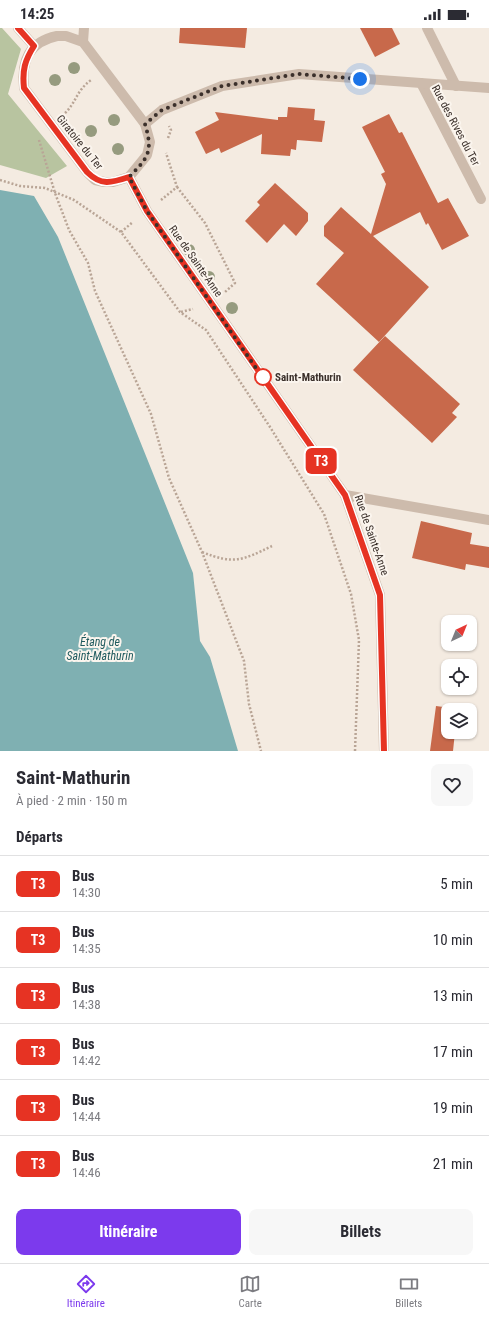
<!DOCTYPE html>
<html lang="fr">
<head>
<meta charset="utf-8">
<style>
	body { margin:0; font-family:"Roboto Condensed",sans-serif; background:#f7f7f7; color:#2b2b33; height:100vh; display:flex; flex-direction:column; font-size:15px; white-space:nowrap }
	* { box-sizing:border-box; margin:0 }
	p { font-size:13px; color:#7c7c81 }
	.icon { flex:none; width:22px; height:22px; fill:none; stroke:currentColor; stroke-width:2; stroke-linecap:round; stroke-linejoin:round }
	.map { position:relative; height:723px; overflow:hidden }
	.details { display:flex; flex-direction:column; background:#fff; flex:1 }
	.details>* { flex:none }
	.badge { padding:0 8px; border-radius:6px; font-size:14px; line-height:26px }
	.needle { width:26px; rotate:43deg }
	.tools { position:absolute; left:441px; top:587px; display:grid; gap:8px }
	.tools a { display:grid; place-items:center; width:36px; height:36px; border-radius:8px; background:#fff; box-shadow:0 1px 3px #0004; font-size:20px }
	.you { position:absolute; width:20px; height:20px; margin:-10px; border:3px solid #fff; border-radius:50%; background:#1a73e8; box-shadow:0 0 0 6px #1a73e833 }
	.map>.badge { position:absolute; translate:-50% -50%; box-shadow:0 0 0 2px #fff }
	h2 { padding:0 16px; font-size:15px; line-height:36px }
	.round { display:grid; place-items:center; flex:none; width:42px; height:42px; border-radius:8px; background:#f7f7f7 }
	.headline { display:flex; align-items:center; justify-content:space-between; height:68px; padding:0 16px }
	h1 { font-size:19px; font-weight:700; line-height:30px }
	.cta { display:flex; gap:8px; margin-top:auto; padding:8px 16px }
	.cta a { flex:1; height:46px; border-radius:8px; background:#7c3aed; color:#fff; font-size:16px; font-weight:700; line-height:46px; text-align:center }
	.cta a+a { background:#f7f7f7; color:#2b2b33 }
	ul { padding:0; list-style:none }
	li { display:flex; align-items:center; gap:12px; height:56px; padding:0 16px; border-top:1px solid #e1e1e2 }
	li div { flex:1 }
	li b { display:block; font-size:15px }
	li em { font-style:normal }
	li .badge { min-width:44px; font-weight:700; text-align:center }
	.status { display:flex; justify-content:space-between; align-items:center; height:28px; padding:0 20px; background:#fff; direction:ltr }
	.status svg { height:11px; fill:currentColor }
	.menu { display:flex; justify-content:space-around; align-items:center; height:56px; border-top:1px solid #e1e1e2; background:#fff; font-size:11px; color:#7c7c81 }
	.menu a { display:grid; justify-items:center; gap:2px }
	.menu .on { color:#7c3aed }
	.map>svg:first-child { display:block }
	.green { fill:#b8c4a0 }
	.water { fill:#7fb0b2 }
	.building { fill:#c8694b }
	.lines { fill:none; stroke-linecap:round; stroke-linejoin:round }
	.path { stroke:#b9a596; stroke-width:2.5; stroke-dasharray:2 2; stroke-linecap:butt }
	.service { stroke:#cdbbac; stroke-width:10 }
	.minor { stroke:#cdbbac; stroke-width:10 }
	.tertiary { stroke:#cdbbac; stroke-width:10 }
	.tree { fill:#969b7f }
	.line-casing { stroke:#fff; stroke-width:9 }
	.line { stroke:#e63323; stroke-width:6 }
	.walk { stroke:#3b302b; stroke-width:4; stroke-dasharray:0 7.2 }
	.stop-dot { fill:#fff; stroke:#e63323; stroke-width:2 }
	.labels { text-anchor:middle; stroke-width:4; stroke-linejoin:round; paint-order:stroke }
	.street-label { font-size:11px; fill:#3b302b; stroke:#fbf5ee }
	.stop-label { font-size:11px; font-weight:bold; fill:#3b302b; stroke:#fbf5ee; text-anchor:start }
	.water-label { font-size:12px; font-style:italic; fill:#1f5a5e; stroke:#fbf5ee }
</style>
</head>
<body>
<div class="status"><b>14:25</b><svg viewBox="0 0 49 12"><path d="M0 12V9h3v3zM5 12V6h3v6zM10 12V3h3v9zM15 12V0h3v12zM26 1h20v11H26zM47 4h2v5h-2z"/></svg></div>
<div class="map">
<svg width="489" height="723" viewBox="0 0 489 723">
	<rect width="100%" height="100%" fill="#f4ebe1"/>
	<!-- green -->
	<polygon class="green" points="0,0 2,0 21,21 8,66 67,138 46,150 0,137"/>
	<!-- water -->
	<polygon class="water" points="0,162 34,168 58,209 193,545 200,613 210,629 238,723 0,723"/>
	<!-- building -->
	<g class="building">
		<polygon points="180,0 247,0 245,20 179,15"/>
		<polygon points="360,0 392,0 400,16 375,29"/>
		<polygon points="288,79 315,81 314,92 325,93 322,114 297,112 296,122 291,121 290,128 261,126 262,106 221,125 219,120 206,126 195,104 219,92 215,84 278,92 278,89 287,89"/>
		<polygon points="389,86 399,105 402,104 438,175 448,170 469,208 442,222 428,195 426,197 420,184 373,208 429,259 379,314 316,256 344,225 324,208 324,198 341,179 371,206 386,156 381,146 385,144 362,99"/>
		<polygon points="275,155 308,185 308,193 296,208 284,196 267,215 245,193 260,177 257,174"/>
		<polygon points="385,308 460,376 452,385 457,389 432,415 353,342"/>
		<polygon points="421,493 472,505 470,516 489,519 489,540 466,536 465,542 412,530"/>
		<polygon points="436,678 458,681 448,682 448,704 455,704 453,723 430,723"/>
	</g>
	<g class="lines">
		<!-- path -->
		<g class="path">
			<path d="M65,85C76,75 76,63 91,52"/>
			<polyline points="168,110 171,102 169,98"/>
			<polyline points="39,112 55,165 69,202 88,235 95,263 151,386 169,450 202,524 244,633 249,676 261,723"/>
			<polyline points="0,152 20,158 45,160 74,172 121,204 180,284 206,302 270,399 324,486 351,566 359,612 355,723"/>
			<polyline points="177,159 205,195 235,255 225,264"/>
			<polyline points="161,172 177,159 166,125"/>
			<polyline points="121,204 133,194"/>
			<polyline points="181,284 193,281"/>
			<path d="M202,524C234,537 243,532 272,518"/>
		</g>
		<!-- service -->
		<polyline class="service" points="83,14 84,0"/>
		<!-- minor -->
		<g class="minor">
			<polyline points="427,0 456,58"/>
			<polyline points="421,55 481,171"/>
			<polyline points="145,96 162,82 222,58 299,46 489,60"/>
			<polyline points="345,467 489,492"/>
		</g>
		<!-- tertiary -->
		<g class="tertiary">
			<polyline points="18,0 34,18"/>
			<path d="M57,8H66L83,14L145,96L150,114L147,127L129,149L113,154H104L95,152L87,144L24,60C21,32 29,14 57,8Z"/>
			<polyline points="129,149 147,183 345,467 380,567 384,723"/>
		</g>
	</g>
	<!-- trees -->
	<g class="tree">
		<circle cx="74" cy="40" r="6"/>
		<circle cx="55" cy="52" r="6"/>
		<circle cx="114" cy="92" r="6"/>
		<circle cx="91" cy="103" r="6"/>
		<circle cx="118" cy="121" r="6"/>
		<circle cx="189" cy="222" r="6"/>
		<circle cx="209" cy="249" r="6"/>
		<circle cx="232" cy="280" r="6"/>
	</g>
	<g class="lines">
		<defs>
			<path id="line" d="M18,0L34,18C25,32 22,42 24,60L87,144C101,158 111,155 129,149L147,183L345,467L380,567L384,723"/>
		</defs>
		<!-- line casing -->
		<use href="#line" class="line-casing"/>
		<!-- line -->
		<use href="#line" class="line"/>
		<!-- walk -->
		<path class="walk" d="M263,349L265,353L147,183L129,149C149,129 153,123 145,96L162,82L222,58L299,46L360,51"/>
	</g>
	<!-- markers -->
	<circle class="stop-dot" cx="263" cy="349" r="8"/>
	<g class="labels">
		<!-- street labels -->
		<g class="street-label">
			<text transform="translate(456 97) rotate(62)" y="4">Rue des Rives du Ter</text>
			<text transform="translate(80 114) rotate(51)" y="4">Giratoire du Ter</text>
			<text transform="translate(196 233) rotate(55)" y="4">Rue de Sainte-Anne</text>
			<text transform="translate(372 507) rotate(71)" y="4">Rue de Sainte-Anne</text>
		</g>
		<!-- stop labels -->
		<g class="stop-label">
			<text x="275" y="353">Saint-Mathurin</text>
		</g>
		<!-- water labels -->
		<g class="water-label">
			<text x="100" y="618">Étang de<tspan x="100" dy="14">Saint-Mathurin</tspan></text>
		</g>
	</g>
</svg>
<div class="tools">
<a><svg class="needle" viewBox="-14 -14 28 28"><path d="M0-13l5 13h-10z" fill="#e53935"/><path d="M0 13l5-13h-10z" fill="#7c7c81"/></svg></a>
<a><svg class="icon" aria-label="locate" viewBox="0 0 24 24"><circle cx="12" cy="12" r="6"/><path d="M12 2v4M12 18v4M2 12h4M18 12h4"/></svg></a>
<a><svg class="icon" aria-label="layers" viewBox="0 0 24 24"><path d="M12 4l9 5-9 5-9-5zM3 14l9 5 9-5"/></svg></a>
</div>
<div class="you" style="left:360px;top:51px"></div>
<b class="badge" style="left:321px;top:433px;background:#e63323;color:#fff">T3</b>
</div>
<section class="details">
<div class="headline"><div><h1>Saint-Mathurin</h1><p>À pied · 2 min · 150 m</p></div><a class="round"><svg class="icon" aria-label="heart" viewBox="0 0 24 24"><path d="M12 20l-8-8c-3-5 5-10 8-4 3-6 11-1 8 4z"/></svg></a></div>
<h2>Départs</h2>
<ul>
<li><span class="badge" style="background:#e63323;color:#fff">T3</span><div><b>Bus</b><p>14:30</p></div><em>5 min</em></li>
<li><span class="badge" style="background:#e63323;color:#fff">T3</span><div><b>Bus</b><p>14:35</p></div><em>10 min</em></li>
<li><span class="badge" style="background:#e63323;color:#fff">T3</span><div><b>Bus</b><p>14:38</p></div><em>13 min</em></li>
<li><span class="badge" style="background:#e63323;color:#fff">T3</span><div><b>Bus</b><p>14:42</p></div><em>17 min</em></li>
<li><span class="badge" style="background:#e63323;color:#fff">T3</span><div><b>Bus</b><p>14:44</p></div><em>19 min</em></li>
<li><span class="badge" style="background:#e63323;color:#fff">T3</span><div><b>Bus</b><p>14:46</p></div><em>21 min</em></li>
</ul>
<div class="cta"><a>Itinéraire</a><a>Billets</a></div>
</section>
<nav class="menu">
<a class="on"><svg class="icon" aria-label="directions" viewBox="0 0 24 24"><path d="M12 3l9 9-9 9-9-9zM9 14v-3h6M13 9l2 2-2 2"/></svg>Itinéraire</a>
<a><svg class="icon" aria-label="map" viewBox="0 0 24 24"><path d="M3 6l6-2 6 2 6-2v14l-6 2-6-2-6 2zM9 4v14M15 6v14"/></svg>Carte</a>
<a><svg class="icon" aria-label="tickets" viewBox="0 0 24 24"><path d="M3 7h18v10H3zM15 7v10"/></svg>Billets</a>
</nav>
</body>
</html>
